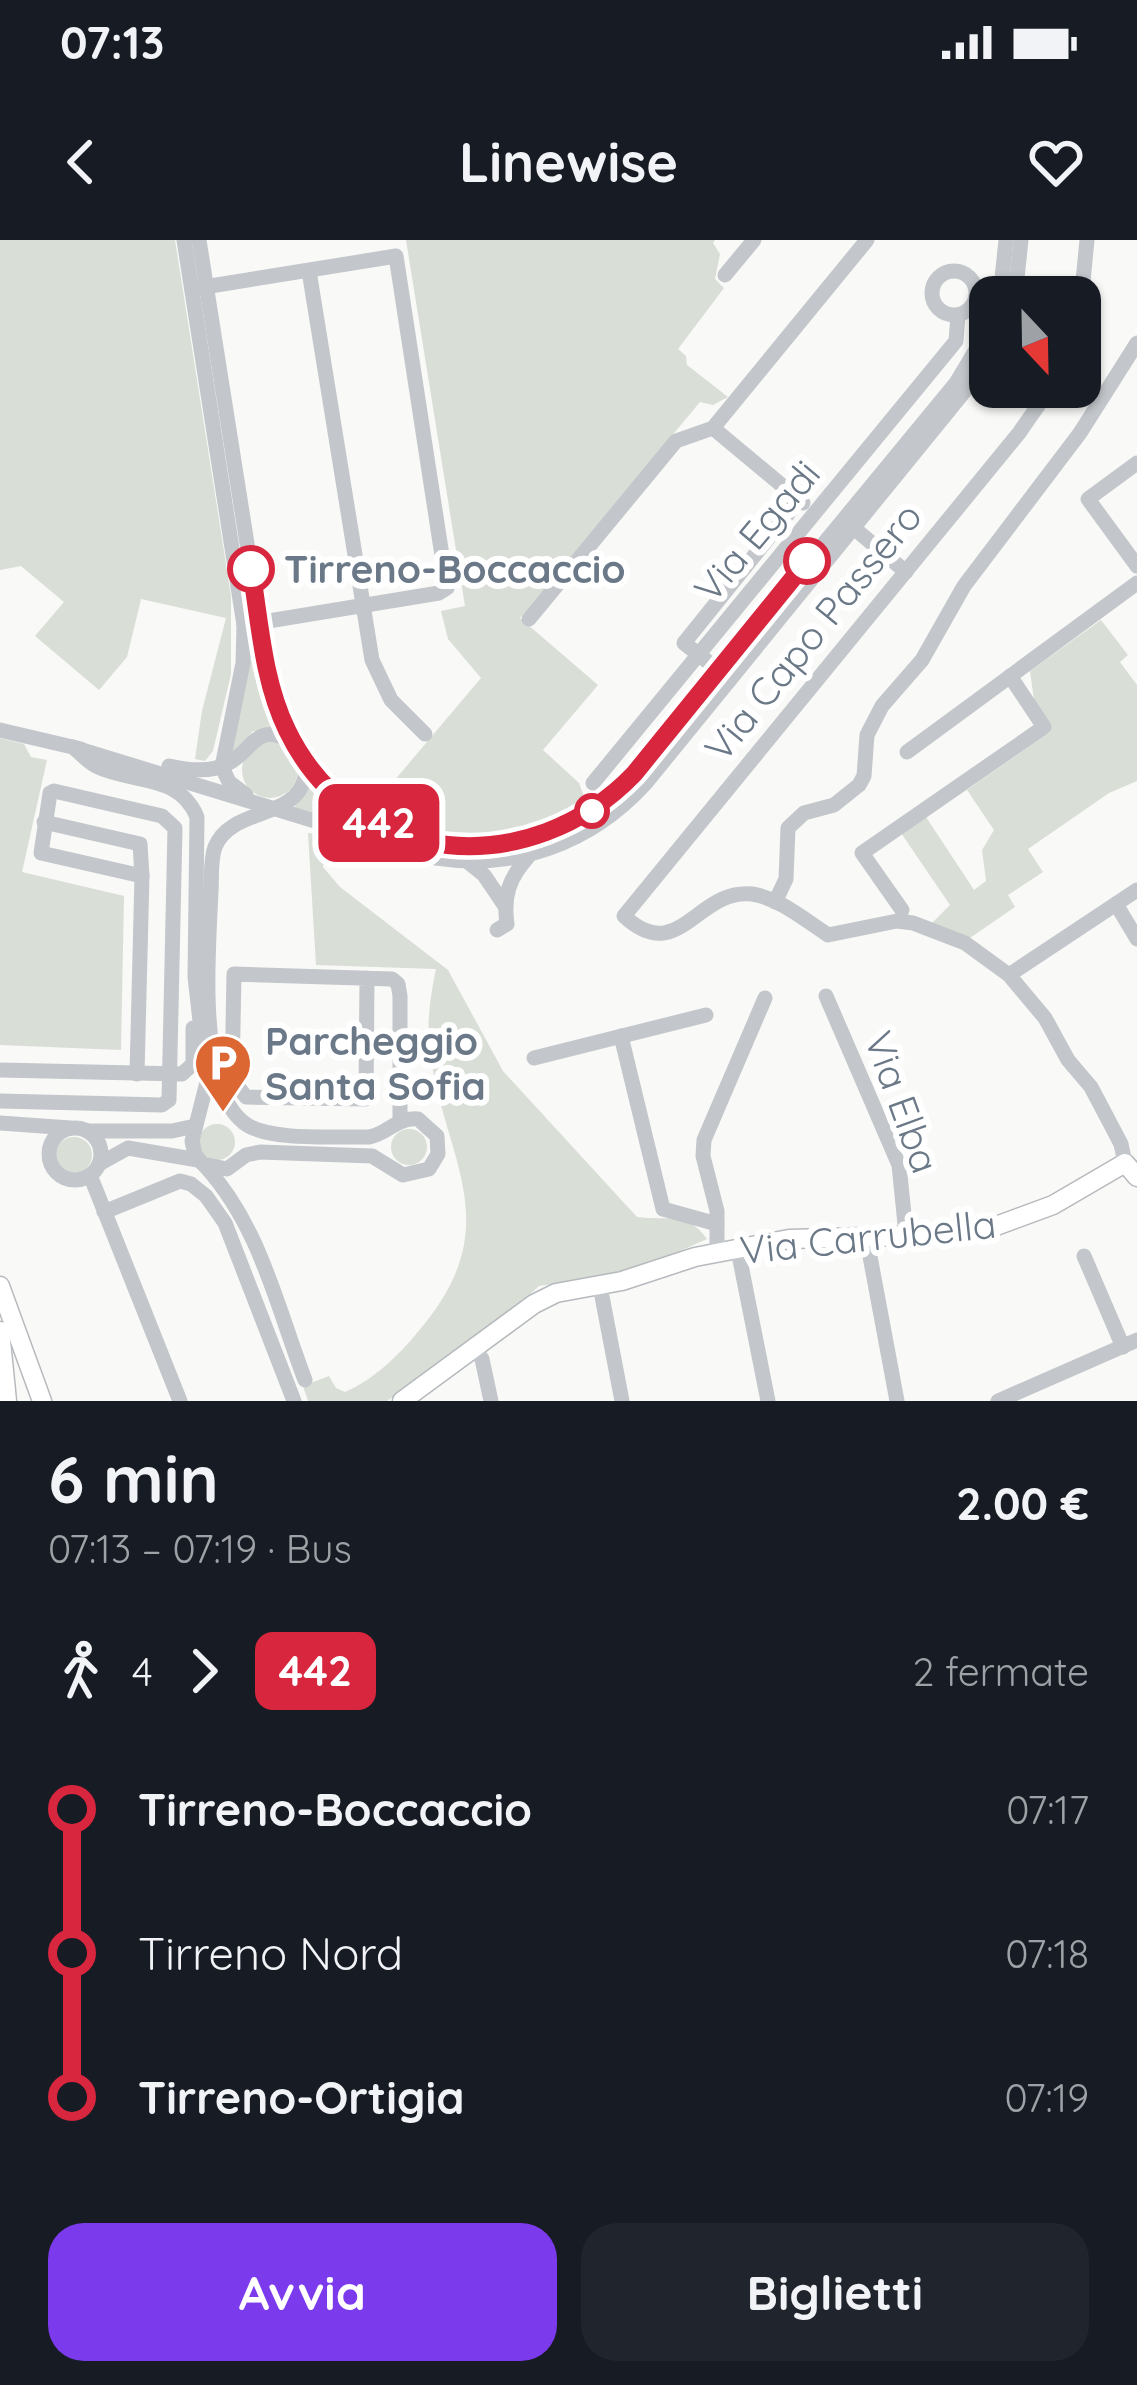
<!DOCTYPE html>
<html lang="it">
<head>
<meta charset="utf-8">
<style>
	body { margin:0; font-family:Quicksand,sans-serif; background:#20242c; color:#f1f3f6; height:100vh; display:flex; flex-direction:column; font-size:45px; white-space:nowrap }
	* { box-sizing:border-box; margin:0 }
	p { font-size:39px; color:#9ea1a6 }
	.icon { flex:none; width:66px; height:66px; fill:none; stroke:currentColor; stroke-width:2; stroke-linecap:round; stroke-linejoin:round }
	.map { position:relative; height:1161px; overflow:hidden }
	.side { display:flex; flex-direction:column; background:#171b24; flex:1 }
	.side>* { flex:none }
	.badge { padding:0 24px; border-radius:18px; font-size:42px; line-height:78px }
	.needle { width:78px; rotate:158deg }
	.fabs { position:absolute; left:969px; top:36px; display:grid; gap:24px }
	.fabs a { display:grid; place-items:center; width:132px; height:132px; border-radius:24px; background:#171b24; box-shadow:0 3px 9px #0004; font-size:60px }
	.map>.badge { position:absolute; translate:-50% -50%; box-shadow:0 0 0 6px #fff }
	.legs { display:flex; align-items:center; gap:18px; height:132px; padding:0 48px; font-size:39px }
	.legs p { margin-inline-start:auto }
	.headline { display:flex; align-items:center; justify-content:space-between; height:204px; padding:0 48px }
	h1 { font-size:66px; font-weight:700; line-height:90px }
	.action { display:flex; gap:24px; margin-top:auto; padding:24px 48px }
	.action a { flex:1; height:138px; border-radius:36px; background:#7c3aed; color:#fff; font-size:48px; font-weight:700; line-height:138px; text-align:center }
	.action a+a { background:#20242c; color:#f1f3f6 }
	ul { padding:0 48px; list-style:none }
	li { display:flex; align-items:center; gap:42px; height:144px; font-size:45px }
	li i { display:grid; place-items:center; width:18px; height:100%; margin:0 15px; background:currentColor }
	li i::after { content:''; width:30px; height:30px; margin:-15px; border:9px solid; border-radius:50%; background:#171b24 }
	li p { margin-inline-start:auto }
	li:first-child i { background:linear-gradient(#0000 50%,currentColor 0) }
	li:last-child i { background:linear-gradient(currentColor 50%,#0000 0) }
	.status { display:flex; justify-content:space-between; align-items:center; height:84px; padding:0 60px; background:#171b24; direction:ltr }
	.status svg { height:33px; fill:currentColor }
	header { display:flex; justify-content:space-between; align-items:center; height:156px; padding:0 48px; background:#171b24; font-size:54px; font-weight:700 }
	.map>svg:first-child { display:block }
	.green { fill:#d9ded6 }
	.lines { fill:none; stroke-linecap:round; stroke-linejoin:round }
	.major-casing { stroke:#b6babe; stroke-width:21 }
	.minor { stroke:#c3c6ca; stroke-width:15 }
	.major { stroke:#fff; stroke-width:18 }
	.line-1-casing { stroke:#fff; stroke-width:27 }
	.line-1 { stroke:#d7263d; stroke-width:18 }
	.stop-1-dot { fill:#fff; stroke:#d7263d; stroke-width:6 }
	.labels { text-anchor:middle; stroke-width:12; stroke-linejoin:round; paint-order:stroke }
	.street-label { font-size:39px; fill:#6a7887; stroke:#fff }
	.stop-label { font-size:39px; font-weight:bold; fill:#6a7887; stroke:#fff; text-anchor:start }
	.poi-label { font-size:39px; font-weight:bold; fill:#6a7887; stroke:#fff; text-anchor:start }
</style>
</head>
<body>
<div class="status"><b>07:13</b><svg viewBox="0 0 49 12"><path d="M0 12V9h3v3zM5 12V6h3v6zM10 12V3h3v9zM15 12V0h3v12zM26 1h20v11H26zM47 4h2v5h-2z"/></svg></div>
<header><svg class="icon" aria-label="back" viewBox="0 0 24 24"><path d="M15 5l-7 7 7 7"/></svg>Linewise<svg class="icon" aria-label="heart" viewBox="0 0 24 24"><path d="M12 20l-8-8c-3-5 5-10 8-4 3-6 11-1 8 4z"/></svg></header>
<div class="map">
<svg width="1137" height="1161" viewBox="0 0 1137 1161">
	<rect width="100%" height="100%" fill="#f9f9f7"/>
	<!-- green -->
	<g class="green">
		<polygon points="0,0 175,0 231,356 231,434 213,511 205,521 195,519 202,471 226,378 141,359 127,417 99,450 35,396 64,362 21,326 0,330"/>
		<path d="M406,0H715L713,3L720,14L715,39L724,48L678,109L686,116L687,125L728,157L713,165L700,162L520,378L598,445L543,510L579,543L587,565C520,605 439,608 372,567L481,438L448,399L441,371L465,366Z"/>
		<polygon points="1101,380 1128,415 1120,422 1137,445 1137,541 1109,553 1028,609 1043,632 1008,655 1015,667 967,700 931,684 950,665 901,593 926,577 974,650 986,641 982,610 994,590 967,550 1050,492 1051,487 1034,460 1030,431"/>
		<polygon points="255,397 263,446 279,489 253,491 232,514"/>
		<polygon points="0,498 24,504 31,517 47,520 22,632 124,656 121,810 0,805"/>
		<circle cx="270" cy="530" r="28"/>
		<polygon points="311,537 361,581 401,600 447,614 415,608 294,568"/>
		<path d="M308,593L331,596L323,627L340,647L448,730L503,831L637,977C667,981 688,971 707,999L630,1033L539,1046L507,1075L387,1161H308L303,1146L329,1136L336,1148L345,1152C373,1140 398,1116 417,1093C513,982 441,919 429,803C427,778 431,753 436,729L316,725Z"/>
		<circle cx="217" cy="902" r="18"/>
		<circle cx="409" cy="907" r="18"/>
		<circle cx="74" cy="915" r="18"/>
	</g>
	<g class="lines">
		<defs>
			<g id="major">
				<polyline points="0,1046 42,1161"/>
				<polyline points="0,1091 7,1161"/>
				<polyline points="402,1161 534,1064 556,1053 622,1041 695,1017 789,999 947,995 988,989 1053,965 1125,923 1137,937"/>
			</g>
		</defs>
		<!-- major casing -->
		<use href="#major" class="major-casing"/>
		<!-- minor -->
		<g class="minor">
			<polyline points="184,0 244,385 243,423 222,527 229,542 246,555"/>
			<circle cx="954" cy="53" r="22"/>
			<polyline points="309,31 372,420 391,460 425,494"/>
			<polyline points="725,35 754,0"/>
			<polyline points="192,49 396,16 447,348 439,353 244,385"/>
			<polyline points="1000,57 1006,0"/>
			<polyline points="1015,57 1021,0"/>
			<polyline points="1080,72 1087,0"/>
			<path d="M1051,147L1019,193L624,676C679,727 697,648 752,654C779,658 805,680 828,695L897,681L913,683L965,703L1009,735L1045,778L1068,820L1091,847L1121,904L1125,923"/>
			<polyline points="713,188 803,263"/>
			<polyline points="1137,223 1088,259 1137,326"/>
			<polyline points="855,289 906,332"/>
			<polyline points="529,379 676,201 713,188 867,0"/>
			<polyline points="726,436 684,403 799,260"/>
			<polyline points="0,490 81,509"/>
			<path d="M73,507C80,513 88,522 96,526C132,544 179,533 197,577L195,737L207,842L192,901L195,915L203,924L227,929L246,915L260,912L372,916L403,935L429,929L438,914L437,896L418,879C396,877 388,894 369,897C338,896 266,902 243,882C233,874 223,857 219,844C203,783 208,714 211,652C212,638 210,620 215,607C231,567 296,580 305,537C308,524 274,459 268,436L199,0"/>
			<path d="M82,510L436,618C516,630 590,604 645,544L990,120"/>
			<polyline points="907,512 1137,343"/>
			<path d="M306,520C397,628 535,638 634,534L956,143L990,86"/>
			<path d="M169,526C187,530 210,533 227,524C253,512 255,479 293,503"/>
			<polyline points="593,543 956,101 958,75"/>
			<polyline points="44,582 140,604 142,636"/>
			<polyline points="469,623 484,635 505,666"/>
			<polyline points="775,662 786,639 788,588 804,573 834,565 859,545 864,536 867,495 882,466 922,420 964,346 1080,193 1137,103"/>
			<polyline points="1116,664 1137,699"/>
			<polyline points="902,670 862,613 1044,487 1010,436"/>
			<path d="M497,690L507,684C503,656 509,638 528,617"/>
			<polyline points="1009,735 1137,650"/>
			<polyline points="367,738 366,859 246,857 232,839 234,734 392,739 398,744 400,756 400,880"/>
			<polyline points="826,756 899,925 906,994"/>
			<polyline points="621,796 663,969 717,984"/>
			<polyline points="534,818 706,775"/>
			<polyline points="0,830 182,834 193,824 193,788"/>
			<polyline points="0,861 162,865 169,860 175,588 162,576 54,551 50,553 41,613 142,636 137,834"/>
			<polyline points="0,883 70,888"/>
			<circle cx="75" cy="914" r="26"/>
			<polyline points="87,891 172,891 195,886"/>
			<polyline points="99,924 128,908 198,920"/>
			<path d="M205,926C260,986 277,1067 305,1140"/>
			<polyline points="90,935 180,1161"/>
			<polyline points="104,972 180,941 191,944 206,956 225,983 294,1161"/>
			<polyline points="866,995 897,1161"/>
			<polyline points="738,1010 768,1161"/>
			<polyline points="717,1012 717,971 703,916 704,900 765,758"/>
			<polyline points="1084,1016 1123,1107"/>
			<polyline points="600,1046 622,1161"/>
			<polyline points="475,1109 482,1119 491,1161"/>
			<polyline points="998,1161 1137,1100"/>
		</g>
		<!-- major -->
		<use href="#major" class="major"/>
	</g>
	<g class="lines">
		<defs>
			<path id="line-1" d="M251,329C260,383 263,441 287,490C355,631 531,641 634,534L807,321"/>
		</defs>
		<!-- line-1 casing -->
		<use href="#line-1" class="line-1-casing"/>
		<!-- line-1 -->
		<use href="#line-1" class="line-1"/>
	</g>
	<!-- icons -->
	<defs>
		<symbol id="parking-pin" viewBox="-11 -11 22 30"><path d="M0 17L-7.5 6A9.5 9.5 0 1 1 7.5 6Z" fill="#dd6733" stroke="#fff"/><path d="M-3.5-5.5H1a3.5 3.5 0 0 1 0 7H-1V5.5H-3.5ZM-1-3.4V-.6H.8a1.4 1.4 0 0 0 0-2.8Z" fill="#fff"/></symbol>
	</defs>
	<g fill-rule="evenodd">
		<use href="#parking-pin" x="190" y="790" width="66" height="90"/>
	</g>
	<!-- markers -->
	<g class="stop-1-dot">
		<circle cx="807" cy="321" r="21"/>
		<circle cx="251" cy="329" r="21"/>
		<circle cx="592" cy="571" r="15"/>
	</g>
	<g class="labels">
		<!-- street labels -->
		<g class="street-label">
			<text transform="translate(757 291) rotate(-50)" y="14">Via Egadi</text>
			<text transform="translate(813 392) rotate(-51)" y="14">Via Capo Passero</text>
			<text transform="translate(902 862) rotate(70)" y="14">Via Elba</text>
			<text transform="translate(868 997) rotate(-6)" y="14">Via Carrubella</text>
		</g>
		<!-- stop labels -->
		<g class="stop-label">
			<text x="284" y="343">Tirreno-Boccaccio</text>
		</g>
		<!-- poi labels -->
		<g class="poi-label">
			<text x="265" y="815">Parcheggio<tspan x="265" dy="45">Santa Sofia</tspan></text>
		</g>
	</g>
</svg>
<div class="fabs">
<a><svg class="needle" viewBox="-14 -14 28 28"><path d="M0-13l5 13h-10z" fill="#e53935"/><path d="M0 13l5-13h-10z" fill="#9ea1a6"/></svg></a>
</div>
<b class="badge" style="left:379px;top:583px;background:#d7263d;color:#fff">442</b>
</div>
<section class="side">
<div class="headline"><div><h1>6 min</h1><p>07:13 – 07:19 · Bus</p></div><b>2.00 €</b></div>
<div class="legs"><svg class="icon" aria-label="walk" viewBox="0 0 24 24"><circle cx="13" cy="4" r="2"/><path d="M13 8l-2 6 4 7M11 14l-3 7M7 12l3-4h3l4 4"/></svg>4<svg class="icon" aria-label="forward" viewBox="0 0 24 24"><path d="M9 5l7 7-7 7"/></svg><b class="badge" style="background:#d7263d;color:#fff">442</b><p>2 fermate</p></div>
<ul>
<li><i style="color:#d7263d"></i><b>Tirreno-Boccaccio</b><p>07:17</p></li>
<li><i style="color:#d7263d"></i><span>Tirreno Nord</span><p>07:18</p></li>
<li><i style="color:#d7263d"></i><b>Tirreno-Ortigia</b><p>07:19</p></li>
</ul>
<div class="action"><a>Avvia</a><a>Biglietti</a></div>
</section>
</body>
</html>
